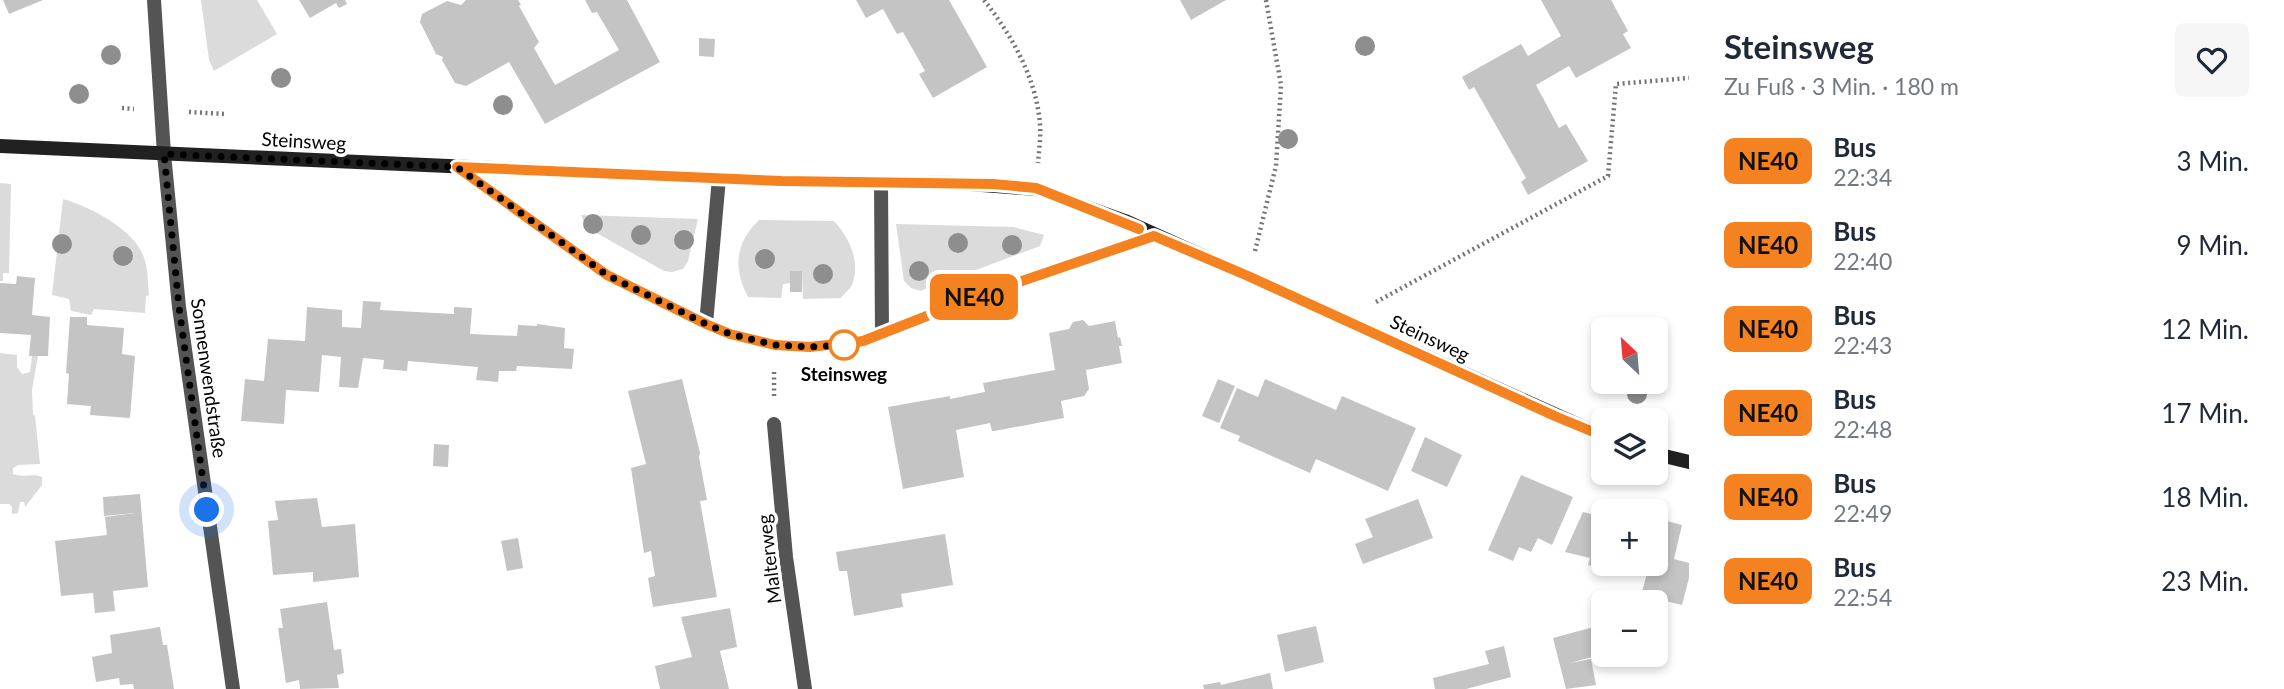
<!DOCTYPE html>
<html lang="de">
<head>
<meta charset="utf-8">
<style>
	body { margin:0; font-family:Lato,sans-serif; background:#f6f6f7; color:#1f2937; height:100vh; display:flex; flex-direction:column; font-size:26px; white-space:nowrap }
	* { box-sizing:border-box; margin:0 }
	p { font-size:23px; color:#747a83 }
	.icon { flex:none; width:38px; height:38px; fill:none; stroke:currentColor; stroke-width:2; stroke-linecap:round; stroke-linejoin:round }
	.map { position:relative; flex:1; overflow:hidden }
	.drawer { display:flex; flex-direction:column; background:#fff; width:595px }
	.drawer>* { flex:none }
	.badge { padding:0 14px; border-radius:10px; font-size:24px; line-height:46px }
	.needle { width:46px; rotate:334deg }
	.controls { position:absolute; left:1591px; top:317px; display:grid; gap:14px }
	.controls a { display:grid; place-items:center; width:77px; height:77px; border-radius:10px; background:#fff; box-shadow:0 4px 10px #0003; font-size:35px }
	.you { position:absolute; width:35px; height:35px; margin:-18px; border:5px solid #fff; border-radius:50%; background:#1a73e8; box-shadow:0 0 0 10px #1a73e833 }
	.map>.badge { position:absolute; translate:-50% -50%; box-shadow:0 0 0 4px #fff }
	.round { display:grid; place-items:center; flex:none; width:74px; height:74px; border-radius:10px; background:#f6f6f7 }
	.head { display:flex; align-items:center; justify-content:space-between; height:119px; padding:0 35px }
	h1 { font-size:33px; font-weight:700; line-height:52px }
	ul { padding:0; list-style:none }
	li { display:flex; align-items:center; gap:21px; height:84px; padding:0 35px }
	li div { flex:1 }
	li b { display:block; font-size:26px }
	li em { font-style:normal }
	li .badge { min-width:77px; font-weight:700; text-align:center }
	main { display:flex; flex:1; min-height:0 }
	.map>svg:first-child { display:block }
	.green { fill:#dbdbdb }
	.building { fill:#c4c4c4 }
	.lines { fill:none; stroke-linecap:round; stroke-linejoin:round }
	.path { stroke:#767676; stroke-width:4.5; stroke-dasharray:2 3.5; stroke-linecap:butt }
	.lane { stroke:#545454; stroke-width:14 }
	.street { stroke:#545454; stroke-width:14 }
	.secondary { stroke:#212121; stroke-width:14 }
	.tree { fill:#8e8e8e }
	.line-casing { stroke:#fff; stroke-width:16 }
	.line { stroke:#f58220; stroke-width:10 }
	.walk { stroke:#000; stroke-width:7; stroke-dasharray:0 12.6 }
	.stop-dot { fill:#fff; stroke:#f58220; stroke-width:3.5 }
	.labels { text-anchor:middle; stroke-width:7; stroke-linejoin:round; paint-order:stroke }
	.street-label { font-size:19px; fill:#000; stroke:#fff }
	.stop-label { font-size:19px; font-weight:bold; fill:#000; stroke:#fff }
</style>
</head>
<body>
<main>
<div class="map">
<svg width="1689" height="689" viewBox="0 0 1689 689">
	<rect width="100%" height="100%" fill="#fff"/>
	<!-- green -->
	<g class="green">
		<polygon points="201,0 257,0 277,34 214,71 209,60"/>
		<polygon points="0,183 11,184 9,273 3,273 3,281 0,281"/>
		<path d="M63,199C91,207 138,231 145,261C148,272 148,284 149,295L146,296L145,313L94,309L91,315L71,311L69,299L52,295Z"/>
		<polygon points="581,215 698,219 688,261 683,269 672,272 664,271 586,227"/>
		<path d="M759,220L834,221C849,237 861,262 852,285C850,289 844,294 841,298L803,299L802,272L790,271V283L783,284L781,298L748,297C733,268 735,243 759,220Z"/>
		<polygon points="896,224 1013,227 1044,235 1040,246 920,291 911,288 904,281"/>
		<path d="M0,353L17,355V367L22,374L30,372L32,356H38L32,390L33,414L35,416L40,464L18,465L13,468V474C23,478 32,473 42,477V485L25,507L24,502H20L18,513L12,514V507L9,504H0Z"/>
	</g>
	<!-- building -->
	<g class="building">
		<polygon points="3,0 43,0 9,14"/>
		<polygon points="299,0 345,0 347,4 339,8 336,3 310,18"/>
		<polygon points="466,0 518,0 521,5 519,6 539,42 534,48 555,85 619,50 597,12 592,13 585,0 627,0 660,62 545,124 509,62 466,86 455,83 442,60 443,57 436,54 420,22 422,14 447,1 461,5"/>
		<polygon points="856,0 949,0 987,67 933,98 919,74 925,71 903,32 897,34 883,9 866,18"/>
		<polygon points="1180,0 1226,0 1191,20"/>
		<polygon points="1541,0 1611,0 1628,31 1623,34 1631,48 1576,78 1569,66 1536,85 1559,128 1566,124 1588,161 1528,195 1521,182 1526,178 1474,87 1469,90 1462,77 1521,44 1528,56 1561,36"/>
		<polygon points="699,38 715,39 714,57 699,56"/>
		<rect x="790" y="271" width="12" height="21"/>
		<polygon points="17,276 35,278 32,315 50,317 48,356 29,356 31,335 0,333 0,283 16,284"/>
		<polygon points="363,301 381,302 380,310 454,314 454,307 472,308 470,334 517,336 518,325 537,326 537,324 565,328 564,348 574,349 572,369 517,366 516,371 499,371 498,382 476,380 478,367 408,361 407,371 383,369 384,360 363,358 358,388 339,387 341,357 322,355 319,392 286,390 284,424 241,421 245,379 264,381 268,339 305,341 307,307 342,310 342,327 361,328"/>
		<polygon points="70,317 87,317 87,325 124,328 122,354 135,356 130,418 90,415 91,406 67,404 69,374 66,373"/>
		<polygon points="1083,320 1089,326 1115,321 1118,338 1120,337 1122,346 1119,346 1122,363 1086,370 1089,389 1084,396 1061,401 1064,418 994,431 992,431 990,423 956,430 964,477 903,489 888,407 950,396 950,399 985,392 983,383 1055,370 1049,333 1069,329 1073,322"/>
		<polygon points="682,379 700,453 699,457 707,500 700,501 717,597 653,607 648,578 655,576 651,551 644,553 631,468 646,464 628,391"/>
		<polygon points="1218,379 1235,386 1219,423 1202,416"/>
		<polygon points="1265,379 1336,410 1342,396 1416,428 1388,491 1316,459 1310,473 1238,441 1240,436 1220,428 1237,388 1258,397"/>
		<polygon points="1425,437 1462,455 1447,487 1411,471"/>
		<polygon points="434,444 449,445 448,467 433,466"/>
		<polygon points="1521,475 1573,497 1552,545 1538,538 1531,552 1519,547 1513,561 1488,550"/>
		<polygon points="140,494 148,587 113,591 115,611 95,613 93,593 61,596 55,541 107,535 105,517 135,513 104,516 103,497"/>
		<polygon points="317,498 322,527 355,524 359,577 313,582 313,572 273,575 268,521 278,520 275,501"/>
		<polygon points="1418,499 1433,538 1363,564 1355,544 1373,537 1365,519"/>
		<polygon points="1583,512 1603,517 1603,569 1588,565 1590,558 1565,552"/>
		<polygon points="1656,518 1682,525 1674,559 1689,563 1689,578 1682,605 1641,595 1649,567 1638,564 1656,564"/>
		<polygon points="945,534 953,585 901,594 903,607 854,616 847,571 839,571 836,552"/>
		<polygon points="518,538 523,568 507,571 501,541"/>
		<polygon points="327,602 334,650 341,649 344,673 337,675 339,688 300,689 299,680 286,683 278,628 283,628 280,609"/>
		<polygon points="730,608 737,647 720,651 729,689 660,689 655,666 692,657 681,617"/>
		<polygon points="1601,625 1603,654 1570,663 1591,659 1596,685 1566,689 1553,638"/>
		<polygon points="1316,626 1324,662 1285,672 1277,635"/>
		<polygon points="160,627 163,645 167,645 174,689 134,689 133,684 120,685 119,678 96,682 92,657 112,653 110,635"/>
		<polygon points="1504,646 1511,677 1466,689 1435,689 1433,678 1489,664 1485,651"/>
		<polygon points="1270,673 1273,689 1204,689 1203,685 1220,682 1221,685"/>
	</g>
	<g class="lines">
		<!-- path -->
		<g class="path">
			<path d="M984,0C1012,36 1036,77 1040,124C1041,137 1039,151 1038,163"/>
			<polyline points="122,108 134,109"/>
			<polyline points="189,112 226,114"/>
			<polyline points="1255,251 1276,166 1281,85 1266,0"/>
			<polyline points="1376,302 1608,176 1616,84 1689,78"/>
			<polyline points="774,372 774,398"/>
		</g>
		<!-- lane -->
		<g class="lane">
			<polyline points="457,167 607,275 706,324 730,334 775,345 810,347 863,341 978,296 1154,236"/>
			<polyline points="881,182 882,334"/>
			<polyline points="706,324 719,178"/>
		</g>
		<!-- street -->
		<g class="street">
			<polyline points="154,0 164,154 179,307 233,689"/>
			<polyline points="774,424 786,557 805,689"/>
		</g>
		<!-- secondary -->
		<g class="secondary">
			<polyline points="0,146 782,181 956,183 1036,189 1125,221 1603,436"/>
			<polyline points="1656,454 1689,462"/>
		</g>
	</g>
	<!-- trees -->
	<g class="tree">
		<circle cx="1365" cy="46" r="10"/>
		<circle cx="111" cy="55" r="10"/>
		<circle cx="281" cy="78" r="10"/>
		<circle cx="79" cy="94" r="10"/>
		<circle cx="503" cy="105" r="10"/>
		<circle cx="1288" cy="139" r="10"/>
		<circle cx="593" cy="224" r="10"/>
		<circle cx="641" cy="235" r="10"/>
		<circle cx="684" cy="240" r="10"/>
		<circle cx="958" cy="243" r="10"/>
		<circle cx="62" cy="244" r="10"/>
		<circle cx="1012" cy="245" r="10"/>
		<circle cx="123" cy="256" r="10"/>
		<circle cx="765" cy="259" r="10"/>
		<circle cx="919" cy="271" r="10"/>
		<circle cx="823" cy="274" r="10"/>
		<circle cx="1637" cy="394" r="10"/>
	</g>
	<g class="lines">
		<defs>
			<polyline id="line" points="1139,229 1036,188 993,184 782,181 457,167 607,275 706,324 730,334 775,345 810,347 863,341 978,296 1154,236 1248,276 1557,417 1603,436"/>
		</defs>
		<!-- line casing -->
		<use href="#line" class="line-casing"/>
		<!-- line -->
		<use href="#line" class="line"/>
		<!-- walk -->
		<polyline class="walk" points="207,510 179,307 164,154 457,167 607,275 706,324 730,334 775,345 810,347 844,345"/>
	</g>
	<!-- markers -->
	<circle class="stop-dot" cx="844" cy="345" r="14"/>
	<g class="labels">
		<!-- street labels -->
		<g class="street-label">
			<text transform="translate(304 141) rotate(3)" y="7">Steinsweg</text>
			<text transform="translate(1430 338) rotate(25)" y="7">Steinsweg</text>
			<text transform="translate(209 378) rotate(82)" y="7">Sonnenwendstraße</text>
			<text transform="translate(769 559) rotate(-97)" y="7">Malterweg</text>
		</g>
		<!-- stop labels -->
		<g class="stop-label">
			<text x="844" y="381">Steinsweg</text>
		</g>
	</g>
</svg>
<div class="controls">
<a><svg class="needle" viewBox="-14 -14 28 28"><path d="M0-13l5 13h-10z" fill="#e53935"/><path d="M0 13l5-13h-10z" fill="#747a83"/></svg></a>
<a><svg class="icon" aria-label="layers" viewBox="0 0 24 24"><path d="M12 4l9 5-9 5-9-5zM3 14l9 5 9-5"/></svg></a>
<a>+</a>
<a>−</a>
</div>
<div class="you" style="left:207px;top:510px"></div>
<b class="badge" style="left:974px;top:297px;background:#f58220;color:#111">NE40</b>
</div>
<section class="drawer">
<div class="head"><div><h1>Steinsweg</h1><p>Zu Fuß · 3 Min. · 180 m</p></div><a class="round"><svg class="icon" aria-label="heart" viewBox="0 0 24 24"><path d="M12 20l-8-8c-3-5 5-10 8-4 3-6 11-1 8 4z"/></svg></a></div>
<ul>
<li><span class="badge" style="background:#f58220;color:#111">NE40</span><div><b>Bus</b><p>22:34</p></div><em>3 Min.</em></li>
<li><span class="badge" style="background:#f58220;color:#111">NE40</span><div><b>Bus</b><p>22:40</p></div><em>9 Min.</em></li>
<li><span class="badge" style="background:#f58220;color:#111">NE40</span><div><b>Bus</b><p>22:43</p></div><em>12 Min.</em></li>
<li><span class="badge" style="background:#f58220;color:#111">NE40</span><div><b>Bus</b><p>22:48</p></div><em>17 Min.</em></li>
<li><span class="badge" style="background:#f58220;color:#111">NE40</span><div><b>Bus</b><p>22:49</p></div><em>18 Min.</em></li>
<li><span class="badge" style="background:#f58220;color:#111">NE40</span><div><b>Bus</b><p>22:54</p></div><em>23 Min.</em></li>
</ul>
</section>
</main>
</body>
</html>
